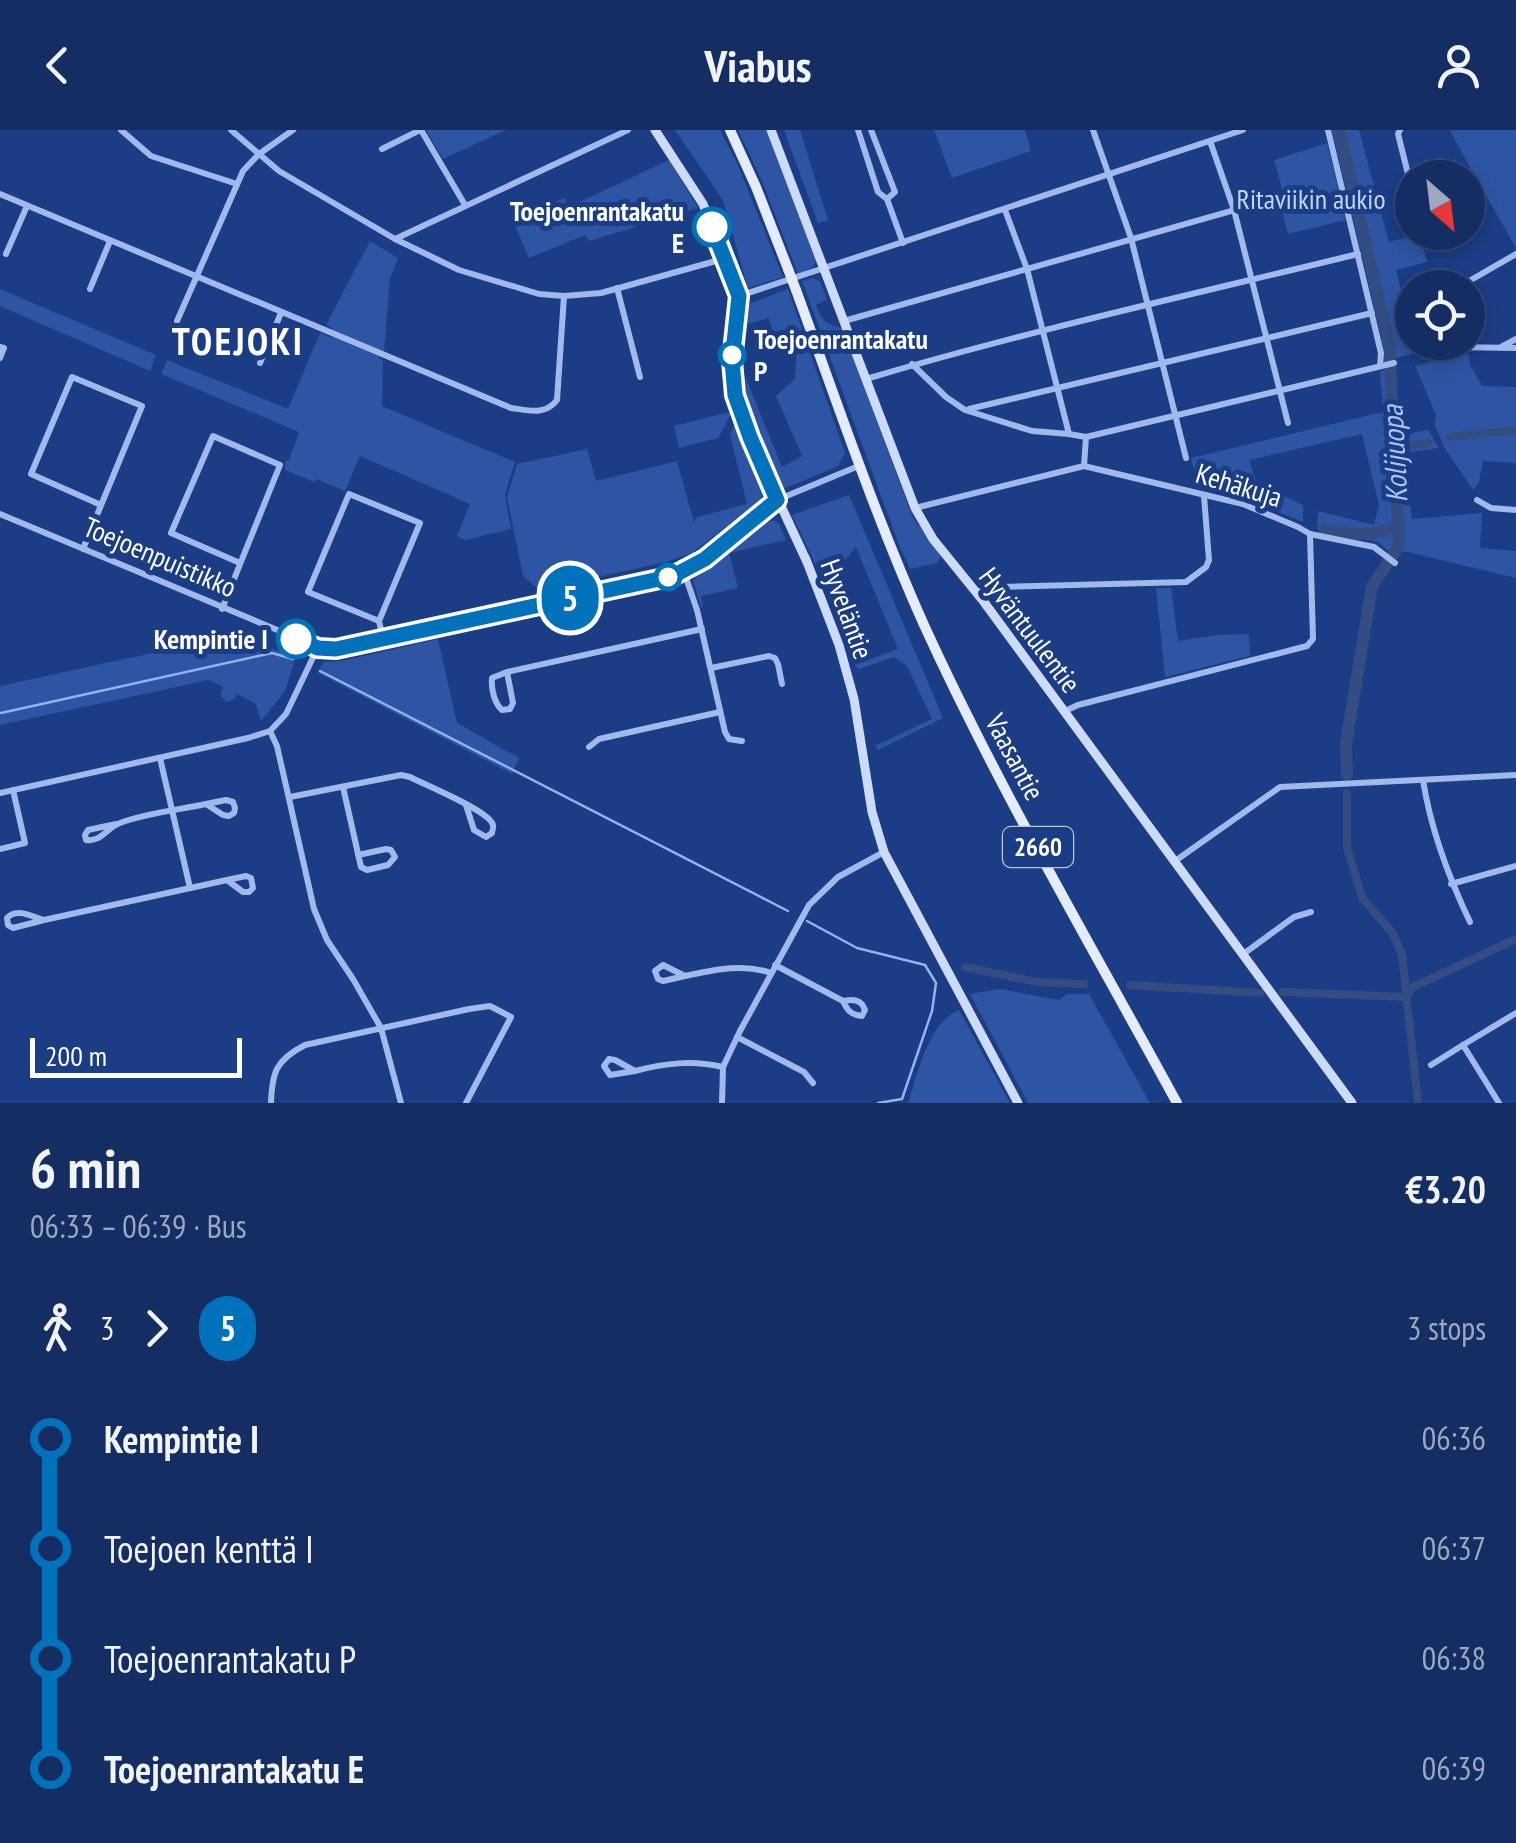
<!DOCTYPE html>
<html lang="en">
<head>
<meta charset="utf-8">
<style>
	body { margin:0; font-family:"PT Sans Narrow",sans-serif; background:#213a6d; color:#f1f3f6; height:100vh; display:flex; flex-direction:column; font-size:38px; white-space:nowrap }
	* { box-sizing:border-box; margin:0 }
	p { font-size:32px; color:#9da8bf }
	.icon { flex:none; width:55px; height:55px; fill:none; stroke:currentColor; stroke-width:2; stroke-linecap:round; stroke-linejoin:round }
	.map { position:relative; height:973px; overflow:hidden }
	.details { display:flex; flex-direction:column; background:#142e64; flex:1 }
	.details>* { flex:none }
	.badge { padding:0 20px; border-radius:32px; font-size:35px; line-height:65px }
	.needle { width:65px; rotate:152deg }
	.buttons { position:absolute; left:1395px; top:30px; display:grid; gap:20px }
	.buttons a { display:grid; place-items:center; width:90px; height:90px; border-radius:50%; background:#142e64; box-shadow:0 5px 15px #0003,0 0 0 2px #334a78; font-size:50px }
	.scale { position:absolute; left:30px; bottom:25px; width:212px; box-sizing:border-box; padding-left:10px; border:5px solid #fff; border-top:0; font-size:28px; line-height:35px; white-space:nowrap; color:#fff; -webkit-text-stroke:8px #1a3d85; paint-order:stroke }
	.map>.badge { position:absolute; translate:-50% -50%; box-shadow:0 0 0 5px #fff }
	.legs { display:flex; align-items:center; gap:15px; height:110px; padding:0 30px; font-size:32px }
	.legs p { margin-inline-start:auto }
	.overview { display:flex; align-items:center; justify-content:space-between; height:170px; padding:0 30px }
	h1 { font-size:55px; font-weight:600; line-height:75px }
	ul { padding:0 30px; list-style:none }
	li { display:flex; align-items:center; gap:35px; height:110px; font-size:38px }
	li i { display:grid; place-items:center; width:15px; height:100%; margin:0 12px; background:currentColor }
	li i::after { content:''; width:25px; height:25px; margin:-12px; border:8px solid; border-radius:50%; background:#142e64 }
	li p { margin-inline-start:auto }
	li:first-child i { background:linear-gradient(#0000 50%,currentColor 0) }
	li:last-child i { background:linear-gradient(currentColor 50%,#0000 0) }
	header { display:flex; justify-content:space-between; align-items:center; height:130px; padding:0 30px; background:#142e64; font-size:45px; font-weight:600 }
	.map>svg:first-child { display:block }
	.green { fill:#2d55a3 }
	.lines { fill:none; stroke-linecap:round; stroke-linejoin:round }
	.stream { stroke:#93b3ee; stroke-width:2.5 }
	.canal { stroke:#334d83; stroke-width:8 }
	.river { stroke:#334d83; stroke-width:12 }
	.street { stroke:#a0baec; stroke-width:6 }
	.secondary { stroke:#ccdbf8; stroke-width:9 }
	.primary { stroke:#e5ecff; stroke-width:10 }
	.primary-bridge { stroke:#e5ecff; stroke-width:10 }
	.line-1-casing { stroke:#fff; stroke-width:22 }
	.line-1 { stroke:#0072bc; stroke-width:15 }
	.stop-1-dot { fill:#fff; stroke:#0072bc; stroke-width:5 }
	.labels { text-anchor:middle; stroke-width:10; stroke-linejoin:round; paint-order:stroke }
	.shield { fill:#1a3d85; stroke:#bac5da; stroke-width:2.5 }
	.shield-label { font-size:25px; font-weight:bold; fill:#fff }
	.park-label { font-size:28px; fill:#c5d7f9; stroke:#1a3d85 }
	.stop-label { font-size:28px; font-weight:bold; fill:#fff; stroke:#1a3d85; text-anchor:end }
	.street-label { font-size:28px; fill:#fff; stroke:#1a3d85 }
	.water-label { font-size:30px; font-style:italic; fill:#acc5f3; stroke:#1a3d85 }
	.district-label { font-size:38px; font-weight:bold; letter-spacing:2.5px; fill:#fff; stroke:#1a3d85 }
</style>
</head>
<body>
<header><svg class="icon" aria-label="back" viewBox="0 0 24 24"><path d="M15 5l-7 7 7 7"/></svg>Viabus<svg class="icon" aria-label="person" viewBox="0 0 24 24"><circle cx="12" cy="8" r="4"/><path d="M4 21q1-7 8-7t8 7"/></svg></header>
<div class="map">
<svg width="1516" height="973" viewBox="0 0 1516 973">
	<rect width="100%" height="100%" fill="#1a3d85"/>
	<!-- green -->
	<g class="green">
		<polygon points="426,0 506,0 443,29"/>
		<polygon points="675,0 720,0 737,33 783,147 748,158 723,70"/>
		<polygon points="738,0 766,0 816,131 813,137 798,144 762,51"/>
		<polygon points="784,0 800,0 828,90 818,93"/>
		<polygon points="934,0 1025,0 1031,21 952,48"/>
		<polygon points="1332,0 1359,0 1389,112 1420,104 1427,132 1396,140 1412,202 1412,212 1449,213 1449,215 1387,230"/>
		<polygon points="1450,0 1516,0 1516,118 1480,55 1468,61 1468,49 1474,45"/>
		<polygon points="1327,13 1346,90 1288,104 1280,73 1283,62 1274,30"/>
		<polygon points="669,30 698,78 589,111 585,105 529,128 513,91 564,68 569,77"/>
		<polygon points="370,111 398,128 390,149 384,221 378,228 383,230 382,276 515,332 505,365 511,399 465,410 457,406 470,374 360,326 345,361 316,349 314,352 285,340 285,331 289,330 299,302 161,244 167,230 288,279 320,203 332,208 331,197 326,195"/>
		<path d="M813,148L820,151L827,170L816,175C821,190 827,195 842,198L912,386L941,426L937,433L910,439L899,415L802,151Z"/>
		<polygon points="0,159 156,225 150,241 0,176"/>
		<polygon points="788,159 845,323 838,336 781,360 777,356 741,254 740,234 782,337 802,326 776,266 795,249 796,229 787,208 774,208 769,188 744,195 747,177 751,173"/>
		<polygon points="1469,224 1470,235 1482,256 1516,257 1516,333 1483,331 1479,352 1473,360 1444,317 1435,295 1436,285 1415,236 1455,225"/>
		<polygon points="1393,240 1402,304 1428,300 1439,318 1404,323 1412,389 1482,383 1480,418 1516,421 1516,448 1403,421 1397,429 1378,412 1317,399 1318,381 1374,395 1379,375 1362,304 1249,330 1257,354 1303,375 1303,392 1247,369 1199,358 1191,328 1383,282 1380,241"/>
		<polygon points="733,281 718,308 679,318 674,296"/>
		<polygon points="737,288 763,356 761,370 692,423 666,432 539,460 523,446 507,367 517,334 587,319 596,351 677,331 694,392 697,387 747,374 730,305"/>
		<polygon points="849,365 943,588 878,620 875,616 932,589 907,536 894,527 859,539 854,535 898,519 856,417 825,454 792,385"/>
		<polygon points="774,390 779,394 786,410 729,423 738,458 701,466 703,477 701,477 693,450 766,393"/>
		<polygon points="1156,458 1171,458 1178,511 1217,505 1249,504 1250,526 1165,547"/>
		<polygon points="438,509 457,593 519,628 512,644 318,543 323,532 342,531"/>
		<polygon points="212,510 225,514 261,515 296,527 285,561 261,591 256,574 237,564 234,569 226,572 220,564 223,557 209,550 0,595 0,556"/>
		<polygon points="1000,859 1059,870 1067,864 1089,864 1150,973 1028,973 970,864"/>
		<path d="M959,880L1010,973H908C918,943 928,893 959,880Z"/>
	</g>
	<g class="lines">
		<!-- stream -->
		<g class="stream">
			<polyline points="320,541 788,781"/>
			<polyline points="1,583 272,523 293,529"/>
			<polyline points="807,791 857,818 925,835 936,853 932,881 902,969 878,973"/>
		</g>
		<!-- canal -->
		<g class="canal">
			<polyline points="1450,307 1516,300"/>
			<polyline points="1396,317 1429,313"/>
			<polyline points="1347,663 1347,717 1362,768 1392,802 1402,824 1418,973"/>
			<polyline points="965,837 1037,852 1084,854"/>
			<polyline points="1130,855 1260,863"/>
			<polyline points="1283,862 1406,867 1413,857 1516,809"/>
		</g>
		<!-- river -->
		<g class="river">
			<polyline points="1339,0 1389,213 1399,415 1372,457 1346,614 1347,644"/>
			<path d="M1324,399C1348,405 1377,407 1399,395"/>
		</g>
		<!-- street -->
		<g class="street">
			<polyline points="121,0 151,26 237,54"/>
			<polyline points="231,0 279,41 395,109 459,140 539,164 564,166 601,163 723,129"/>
			<polyline points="421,0 465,75"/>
			<polyline points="858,0 878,62 887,69 903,113"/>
			<polyline points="871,0 895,62 887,69"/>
			<polyline points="1093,0 1131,108 1186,328"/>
			<polyline points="1328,0 1381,223 1380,236"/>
			<polyline points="1400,0 1398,4 1412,60"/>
			<polyline points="1210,11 1234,80 1288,293"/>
			<polyline points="382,19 420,0"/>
			<path d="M0,64L511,278C528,280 545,286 557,270L564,166"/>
			<polyline points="1005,80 1027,139 1069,304"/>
			<polyline points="395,109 628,0"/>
			<polyline points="6,124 27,76"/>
			<polyline points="617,158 640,247"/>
			<polyline points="1457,158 1516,124"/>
			<polyline points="90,159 110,111"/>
			<polyline points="739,166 1243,0"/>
			<polyline points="177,191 243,41 259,24 293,0"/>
			<polyline points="844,191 1284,66"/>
			<polyline points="1453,212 1454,217 1516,218"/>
			<polyline points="0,217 4,218 0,228"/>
			<polyline points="1501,217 1516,209"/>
			<polyline points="260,233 281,183"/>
			<polyline points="912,234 946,267 965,280 1032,301 1069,304 1086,307 1394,233"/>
			<path d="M866,249C1028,201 1194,164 1358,124"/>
			<polyline points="969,279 1372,183"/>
			<polyline points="1084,336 1086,307"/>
			<polyline points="1477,370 1491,378 1516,380"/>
			<polyline points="915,378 1084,336 1243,374 1298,397 1310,404 1313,509 1307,516 1078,575 1065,581"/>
			<polyline points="0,384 318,517 336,519 673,445 705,429 777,370 861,335"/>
			<polyline points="1310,404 1374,417 1395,433"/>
			<polyline points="83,419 142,276 72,247 31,344 101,375"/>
			<polyline points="684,442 697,480 725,602 729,609 742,611"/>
			<polyline points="976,464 982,460 1000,457 1186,452 1206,437 1209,430 1204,366"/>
			<polyline points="222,479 280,335 213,306 171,403 240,433"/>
			<polyline points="379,491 308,462 349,364 420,393 379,491 383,509"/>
			<polyline points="711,538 769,526 775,528 778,534 782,554"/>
			<path d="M507,542L513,573L510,579L502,580C494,573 491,558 492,548L507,542L702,499"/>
			<polyline points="270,601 277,616 314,779 327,810 353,849 381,898 401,973"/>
			<polyline points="589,617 599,609 720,582"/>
			<polyline points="160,628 190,758"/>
			<path d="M1423,650C1431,701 1448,746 1470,792"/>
			<polyline points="343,657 361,737 367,740 388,735 395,727 391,720 386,719 358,725"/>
			<polyline points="0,663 248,608 270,601 286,584 318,517"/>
			<path d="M290,667L401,645L410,647C425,655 490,681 493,695C494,698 492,700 492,703L486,707L474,700L466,675"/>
			<path d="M116,694L88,700L85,705L86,710C102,712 106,698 120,693C146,683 178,680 206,674L223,685L229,686L234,683L235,678L233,672L226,670L206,674"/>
			<polyline points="0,719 25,713 13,660"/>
			<polyline points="1175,731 1280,657 1516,645"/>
			<polyline points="1451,754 1516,736"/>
			<path d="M44,790L13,798L8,795L7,788C17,777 32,787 44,790L227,750L243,762H249L253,758L251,748L246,746L227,750"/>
			<polyline points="1242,825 1294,787 1311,782"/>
			<path d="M775,835L843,871C847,880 851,885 862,886L865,880C861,869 853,869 843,871"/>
			<path d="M685,846L663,851L658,849L655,841L663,835L685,846C714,840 742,833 771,843"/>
			<polyline points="737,907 804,942 813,953"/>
			<polyline points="1431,935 1463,915"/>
			<path d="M635,941L610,945L604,936L609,929L615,930L635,941C665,933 692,930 723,937"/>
			<path d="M271,973C272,942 276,930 305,915L469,879L490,876L511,887L466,973"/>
			<polyline points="722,973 723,937 740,901 809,775 838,747 884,722"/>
			<polyline points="1499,973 1463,915 1516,883"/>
		</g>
		<!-- secondary -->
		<g class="secondary">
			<polyline points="655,0 703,74 739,166 731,231 735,265 749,307 807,432 839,515 854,569 872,682 884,722 1018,973"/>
			<polyline points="771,0 915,378 933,409 984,472 1352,973"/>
		</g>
		<!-- primary -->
		<g class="primary">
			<polyline points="730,0 756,57 788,139"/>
			<path d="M796,160C837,272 875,386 924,495C999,659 1091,815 1177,973"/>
		</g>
		<!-- primary-bridge -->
		<polyline class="primary-bridge" points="788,139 796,160"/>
	</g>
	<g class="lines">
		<defs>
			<polyline id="line-1" points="296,509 318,518 336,519 673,446 705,429 777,370 750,307 735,265 732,231 739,166 712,97"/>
		</defs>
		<!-- line-1 casing -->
		<use href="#line-1" class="line-1-casing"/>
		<!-- line-1 -->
		<use href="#line-1" class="line-1"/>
	</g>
	<!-- markers -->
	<g class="stop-1-dot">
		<circle cx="712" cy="97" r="18"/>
		<circle cx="732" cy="225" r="12"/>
		<circle cx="668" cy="447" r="12"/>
		<circle cx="296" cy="509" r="18"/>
	</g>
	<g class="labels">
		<!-- shield labels -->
		<rect class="shield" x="1003" y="697" width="70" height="40" rx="8"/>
		<g class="shield-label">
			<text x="1038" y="726">2660</text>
		</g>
		<!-- park labels -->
		<g class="park-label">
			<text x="1311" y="79">Ritaviikin aukio</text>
		</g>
		<!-- stop labels -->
		<g class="stop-label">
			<text x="684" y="91">Toejoenrantakatu<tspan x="684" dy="32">E</tspan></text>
			<text x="754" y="219" text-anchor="start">Toejoenrantakatu<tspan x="754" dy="32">P</tspan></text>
			<text x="268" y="519">Kempintie I</text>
		</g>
		<!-- street labels -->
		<g class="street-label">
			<text transform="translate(1239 355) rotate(17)" y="10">Kehäkuja</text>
			<text transform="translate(160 427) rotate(23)" y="10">Toejoenpuistikko</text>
			<text transform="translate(847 479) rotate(70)" y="10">Hyveläntie</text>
			<text transform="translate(1030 500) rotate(53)" y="10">Hyväntuulentie</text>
			<text transform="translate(1015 627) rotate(62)" y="10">Vaasantie</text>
		</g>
		<!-- water labels -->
		<g class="water-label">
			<text transform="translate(1395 324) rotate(-93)" y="10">Kolijuopa</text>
		</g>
		<!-- district labels -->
		<g class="district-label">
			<text x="238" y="225">TOEJOKI</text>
		</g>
	</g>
</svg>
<div class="buttons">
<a><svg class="needle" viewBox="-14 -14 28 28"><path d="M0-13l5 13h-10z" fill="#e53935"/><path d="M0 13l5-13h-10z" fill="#9da8bf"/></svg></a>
<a><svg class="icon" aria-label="locate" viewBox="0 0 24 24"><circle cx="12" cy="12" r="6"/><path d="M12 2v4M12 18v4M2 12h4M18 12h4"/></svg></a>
</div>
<div class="scale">200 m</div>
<b class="badge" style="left:570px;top:468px;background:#0072bc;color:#fff">5</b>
</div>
<section class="details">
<div class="overview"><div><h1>6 min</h1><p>06:33 – 06:39 · Bus</p></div><b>€3.20</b></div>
<div class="legs"><svg class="icon" aria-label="walk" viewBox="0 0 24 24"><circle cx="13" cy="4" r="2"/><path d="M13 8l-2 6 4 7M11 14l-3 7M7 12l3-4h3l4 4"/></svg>3<svg class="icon" aria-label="forward" viewBox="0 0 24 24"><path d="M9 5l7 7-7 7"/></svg><b class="badge" style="background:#0072bc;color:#fff">5</b><p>3 stops</p></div>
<ul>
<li><i style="color:#0072bc"></i><b>Kempintie I</b><p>06:36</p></li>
<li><i style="color:#0072bc"></i><span>Toejoen kenttä I</span><p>06:37</p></li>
<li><i style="color:#0072bc"></i><span>Toejoenrantakatu P</span><p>06:38</p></li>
<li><i style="color:#0072bc"></i><b>Toejoenrantakatu E</b><p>06:39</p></li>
</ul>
</section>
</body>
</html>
